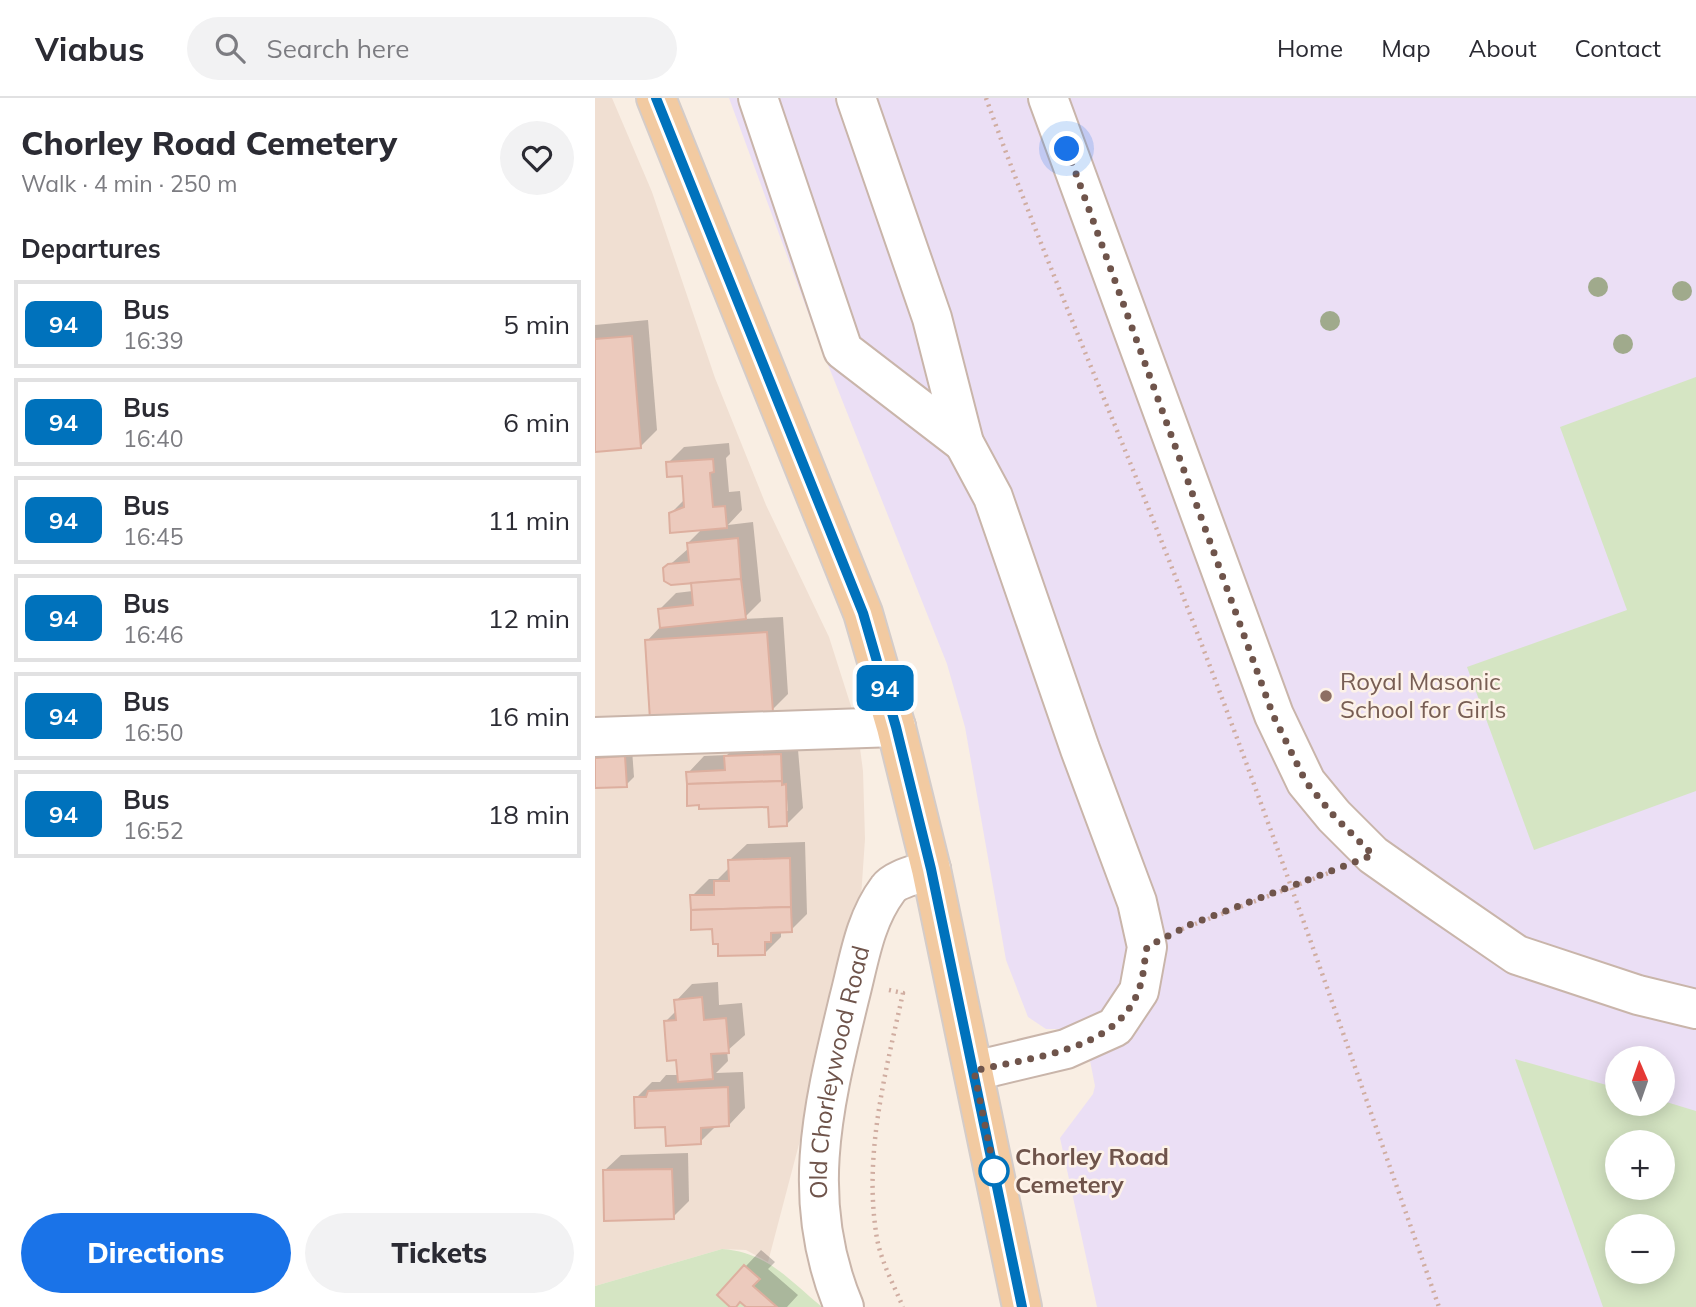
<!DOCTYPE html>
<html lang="en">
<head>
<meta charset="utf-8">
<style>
	body { margin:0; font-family:Mulish,sans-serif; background:#f2f2f3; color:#2b2b33; height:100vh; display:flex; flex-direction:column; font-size:26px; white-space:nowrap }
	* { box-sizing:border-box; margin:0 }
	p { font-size:23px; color:#7c7c81 }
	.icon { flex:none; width:38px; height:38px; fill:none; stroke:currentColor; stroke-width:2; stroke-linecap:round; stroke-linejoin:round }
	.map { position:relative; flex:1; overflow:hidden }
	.side { display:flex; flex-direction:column; background:#fff; width:595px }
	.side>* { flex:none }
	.badge { padding:0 14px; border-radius:10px; font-size:24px; line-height:46px }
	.needle { width:46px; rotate:358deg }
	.fabs { position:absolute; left:1010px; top:948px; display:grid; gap:14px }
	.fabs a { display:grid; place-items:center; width:70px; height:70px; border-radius:50%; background:#fff; box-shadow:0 4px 18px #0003; font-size:35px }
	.you { position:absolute; width:35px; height:35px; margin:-18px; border:5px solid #fff; border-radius:50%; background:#1a73e8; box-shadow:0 0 0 10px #1a73e833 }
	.map>.badge { position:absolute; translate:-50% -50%; box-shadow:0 0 0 4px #fff }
	h2 { padding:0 21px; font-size:26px; line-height:63px }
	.round { display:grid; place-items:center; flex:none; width:74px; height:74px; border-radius:37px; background:#f2f2f3 }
	.head { display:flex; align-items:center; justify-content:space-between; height:119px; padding:0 21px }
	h1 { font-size:33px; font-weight:800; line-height:52px }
	.action { display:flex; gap:14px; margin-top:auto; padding:14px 21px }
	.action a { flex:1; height:80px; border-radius:42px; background:#1a73e8; color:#fff; font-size:28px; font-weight:800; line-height:80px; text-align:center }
	.action a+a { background:#f2f2f3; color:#2b2b33 }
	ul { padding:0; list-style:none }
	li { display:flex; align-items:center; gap:21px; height:88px; margin:0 14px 10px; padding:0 7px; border:4px solid #e1e1e2; border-radius:0px }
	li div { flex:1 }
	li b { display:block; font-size:26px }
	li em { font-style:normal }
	li .badge { min-width:77px; font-weight:700; text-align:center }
	header { display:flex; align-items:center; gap:42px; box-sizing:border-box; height:98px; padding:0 35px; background:#fff; border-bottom:2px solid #e1e1e2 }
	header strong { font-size:33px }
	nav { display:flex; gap:38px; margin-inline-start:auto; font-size:24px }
	.search { width:490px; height:63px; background:#f2f2f3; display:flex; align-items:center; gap:18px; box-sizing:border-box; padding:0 24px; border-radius:38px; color:#7c7c81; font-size:26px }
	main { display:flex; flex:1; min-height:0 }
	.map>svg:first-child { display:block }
	.residential { fill:#f0dfd2 }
	.education { fill:#ebdff5; fill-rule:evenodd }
	.green { fill:#d5e5c3; fill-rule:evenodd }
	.shadow { fill:#0003; fill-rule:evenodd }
	.building { fill:#eccabd; stroke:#ddaf9f; stroke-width:2 }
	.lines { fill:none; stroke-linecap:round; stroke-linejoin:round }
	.minor-casing { stroke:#c9b5aa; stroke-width:42 }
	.major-casing { stroke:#d4ccc9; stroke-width:42 }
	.path { stroke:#d0ada1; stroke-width:4.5; stroke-dasharray:2 5; stroke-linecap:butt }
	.minor { stroke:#fff; stroke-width:38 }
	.major { stroke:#f2caa1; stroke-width:38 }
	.tree { fill:#a0aa8c }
	.line-casing { stroke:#fff; stroke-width:16 }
	.line { stroke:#0072bc; stroke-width:10 }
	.walk { stroke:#6f544b; stroke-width:7; stroke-dasharray:0 12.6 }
	.education-dot { fill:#8d6e63; stroke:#fdf2e8; stroke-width:2.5 }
	.stop-dot { fill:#fff; stroke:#0072bc; stroke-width:3.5 }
	.labels { text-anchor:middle; stroke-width:5; stroke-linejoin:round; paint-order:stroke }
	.education-label { font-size:24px; fill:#785e54; stroke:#fdf2e8; text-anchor:start }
	.street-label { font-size:24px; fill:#6f544b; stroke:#fdf2e8 }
	.stop-label { font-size:24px; font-weight:bold; fill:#6f544b; stroke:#fdf2e8; text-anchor:start }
</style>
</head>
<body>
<header>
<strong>Viabus</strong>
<div class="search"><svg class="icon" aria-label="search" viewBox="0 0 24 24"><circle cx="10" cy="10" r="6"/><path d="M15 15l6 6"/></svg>Search here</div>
<nav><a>Home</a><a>Map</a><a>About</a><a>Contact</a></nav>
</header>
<main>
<section class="side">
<div class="head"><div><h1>Chorley Road Cemetery</h1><p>Walk · 4 min · 250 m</p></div><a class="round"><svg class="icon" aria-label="heart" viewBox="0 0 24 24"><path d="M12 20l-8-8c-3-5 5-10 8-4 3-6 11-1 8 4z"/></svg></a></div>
<h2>Departures</h2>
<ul>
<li><span class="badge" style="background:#0072bc;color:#fff">94</span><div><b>Bus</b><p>16:39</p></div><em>5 min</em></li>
<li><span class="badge" style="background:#0072bc;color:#fff">94</span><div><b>Bus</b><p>16:40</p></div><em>6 min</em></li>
<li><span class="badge" style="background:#0072bc;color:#fff">94</span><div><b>Bus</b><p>16:45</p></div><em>11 min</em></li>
<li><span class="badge" style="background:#0072bc;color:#fff">94</span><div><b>Bus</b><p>16:46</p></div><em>12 min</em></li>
<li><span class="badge" style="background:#0072bc;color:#fff">94</span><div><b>Bus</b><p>16:50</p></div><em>16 min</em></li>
<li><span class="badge" style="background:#0072bc;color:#fff">94</span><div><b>Bus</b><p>16:52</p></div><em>18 min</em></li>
</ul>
<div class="action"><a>Directions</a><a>Tickets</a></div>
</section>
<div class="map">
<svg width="1101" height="1209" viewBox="0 0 1101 1209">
	<rect width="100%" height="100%" fill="#f9eee3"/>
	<!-- residential -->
	<polygon class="residential" points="0,0 17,0 57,94 120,280 171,407 234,539 262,627 268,673 270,741 265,814 173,1164 151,1152 127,1151 0,1188"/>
	<!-- education -->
	<path class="education" d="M134,0H1101V1209H502L465,1040L498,996L500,988L490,937L484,931H451L433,919L411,862L370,629L352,566L222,239ZM1022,961H1068V1006H1022ZM1022,1045H1068V1090H1022ZM1022,1129H1068V1174H1022Z"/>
	<!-- green -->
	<g class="green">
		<polygon points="1101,279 1101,693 939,752 872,569 1032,512 965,329"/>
		<path d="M920,961L1022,990V1006H1068V1003L1101,1013V1209H1008ZM1022,1045H1068V1090H1022ZM1022,1129H1068V1174H1022Z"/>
		<path d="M127,1151C172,1154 194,1182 227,1209H0V1188Z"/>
	</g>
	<!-- shadow -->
	<g class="shadow">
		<polygon points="53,222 62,332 45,349 0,352 0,227"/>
		<polygon points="134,345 135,356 131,360 134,394 145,393 147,412 133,427 158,424 166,503 148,521 188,519 193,596 177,612 52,543 66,528 65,511 81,495 98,493 97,484 70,471 94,450 93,445 108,430 75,416 90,401 88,376 73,365 89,349"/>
		<path d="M202,640L208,710L192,726L175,707L93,675L109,658L132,657L147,642ZM188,701H192L193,713H189Z"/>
		<polygon points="37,651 39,679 31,687 0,689 0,653"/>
		<polygon points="210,744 212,816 196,832 186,833 186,839 170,855 124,844 119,829 97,798 114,781 123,781 135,769 135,762 152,746"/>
		<polygon points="123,884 124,907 147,905 150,937 132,953 133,963 121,975 148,974 150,1010 134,1027 122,1027 105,1044 72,1028 41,1000 57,984 65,984 71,977 84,977 83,960 70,924 81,913 81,903 97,886"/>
		<polygon points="93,1055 94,1103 78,1119 9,1073 26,1057"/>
		<polygon points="166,1152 180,1164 173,1171 203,1197 192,1209 154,1209 146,1202 138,1209 124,1197"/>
	</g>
	<!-- building -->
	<g class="building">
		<polygon points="37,238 46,350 0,354 0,241"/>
		<polygon points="118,361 119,374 115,375 118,409 130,408 132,430 75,435 74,415 89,409 87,378 72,379 71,364"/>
		<polygon points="143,440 146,481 76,487 69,483 68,470 73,466 94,464 92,445"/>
		<polygon points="146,481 151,521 65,530 63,511 98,507 96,485"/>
		<polygon points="172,534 178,614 55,622 50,542"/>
		<polygon points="186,656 187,683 92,686 91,674 130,672 129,658"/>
		<polygon points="30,658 32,689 0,690 0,660"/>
		<polygon points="187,683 187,687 191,686 192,728 174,729 173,709 104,711 104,707 92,708 92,686"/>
		<polygon points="195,760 196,809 96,812 95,797 119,797 119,783 134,783 133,762"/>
		<polygon points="196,809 197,834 176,835 176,844 170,844 170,857 123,858 123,846 118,846 117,831 96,832 96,812"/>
		<polygon points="107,899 109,922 131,920 134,955 116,956 118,981 83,984 81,962 72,963 69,923 81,922 79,902"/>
		<polygon points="133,989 134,1028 106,1030 106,1046 71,1048 70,1029 40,1030 39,999 51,999 53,993"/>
		<polygon points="77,1071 79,1121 9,1123 8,1072"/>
		<polygon points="149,1167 165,1181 158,1188 182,1209 151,1209 145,1204 141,1209 135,1209 122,1197"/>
	</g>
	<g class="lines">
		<defs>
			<g id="minor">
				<polyline points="163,0 248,252 369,345"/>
				<polyline points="261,0 337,220 369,345 398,399 485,651 542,804 552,849 544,893 520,929 471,951 379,973"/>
				<polyline points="453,0 679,617 711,684 739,718 778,757 839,800 922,857 1043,897 1101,911"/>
				<polyline points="0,639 301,629"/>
				<path id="s1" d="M249,1209C204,1102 228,1009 254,901C264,863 269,823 293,791C300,781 324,776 336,771"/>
			</g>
			<polyline id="major" points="61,0 268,515 301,629 336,771 427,1209"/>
		</defs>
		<!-- minor casing -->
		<use href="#minor" class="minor-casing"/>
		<!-- major casing -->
		<use href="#major" class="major-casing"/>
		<!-- path -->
		<g class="path">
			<path d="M391,0C448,159 516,313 577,470C673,714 757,962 844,1209"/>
			<polyline points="587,831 739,773"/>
			<path d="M294,892L308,895C291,972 269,1054 281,1134C284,1160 298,1185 308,1209"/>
		</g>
		<!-- minor -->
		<use href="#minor" class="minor"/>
		<!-- major -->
		<use href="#major" class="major"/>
	</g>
	<!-- trees -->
	<g class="tree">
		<circle cx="1003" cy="189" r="10"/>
		<circle cx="1087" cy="193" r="10"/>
		<circle cx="735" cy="223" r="10"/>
		<circle cx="1028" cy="246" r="10"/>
	</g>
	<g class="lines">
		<defs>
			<polyline id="line" points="61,0 268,515 301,629 336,771 427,1209"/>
		</defs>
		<!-- line casing -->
		<use href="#line" class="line-casing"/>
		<!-- line -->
		<use href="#line" class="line"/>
		<!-- walk -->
		<path class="walk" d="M399,1073L401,1081L379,973C434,959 523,954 544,891C549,878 549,863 552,849L594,827L778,757L739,718L711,684L678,617L472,51"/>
	</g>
	<!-- markers -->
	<circle class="education-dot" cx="731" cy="598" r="7"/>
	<circle class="stop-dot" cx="399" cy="1073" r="14"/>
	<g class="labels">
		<!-- education labels -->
		<g class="education-label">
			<text x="745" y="592">Royal Masonic<tspan x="745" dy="28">School for Girls</tspan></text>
		</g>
		<!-- street labels -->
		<g class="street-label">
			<text dy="8" stroke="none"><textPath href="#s1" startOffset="240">Old Chorleywood Road</textPath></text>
		</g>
		<!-- stop labels -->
		<g class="stop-label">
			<text x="420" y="1067">Chorley Road<tspan x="420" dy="28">Cemetery</tspan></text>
		</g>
	</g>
</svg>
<div class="fabs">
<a><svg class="needle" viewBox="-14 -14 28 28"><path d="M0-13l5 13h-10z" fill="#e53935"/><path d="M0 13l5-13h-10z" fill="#7c7c81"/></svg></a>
<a>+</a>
<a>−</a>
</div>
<div class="you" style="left:472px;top:51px"></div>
<b class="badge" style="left:290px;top:590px;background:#0072bc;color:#fff">94</b>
</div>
</main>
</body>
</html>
